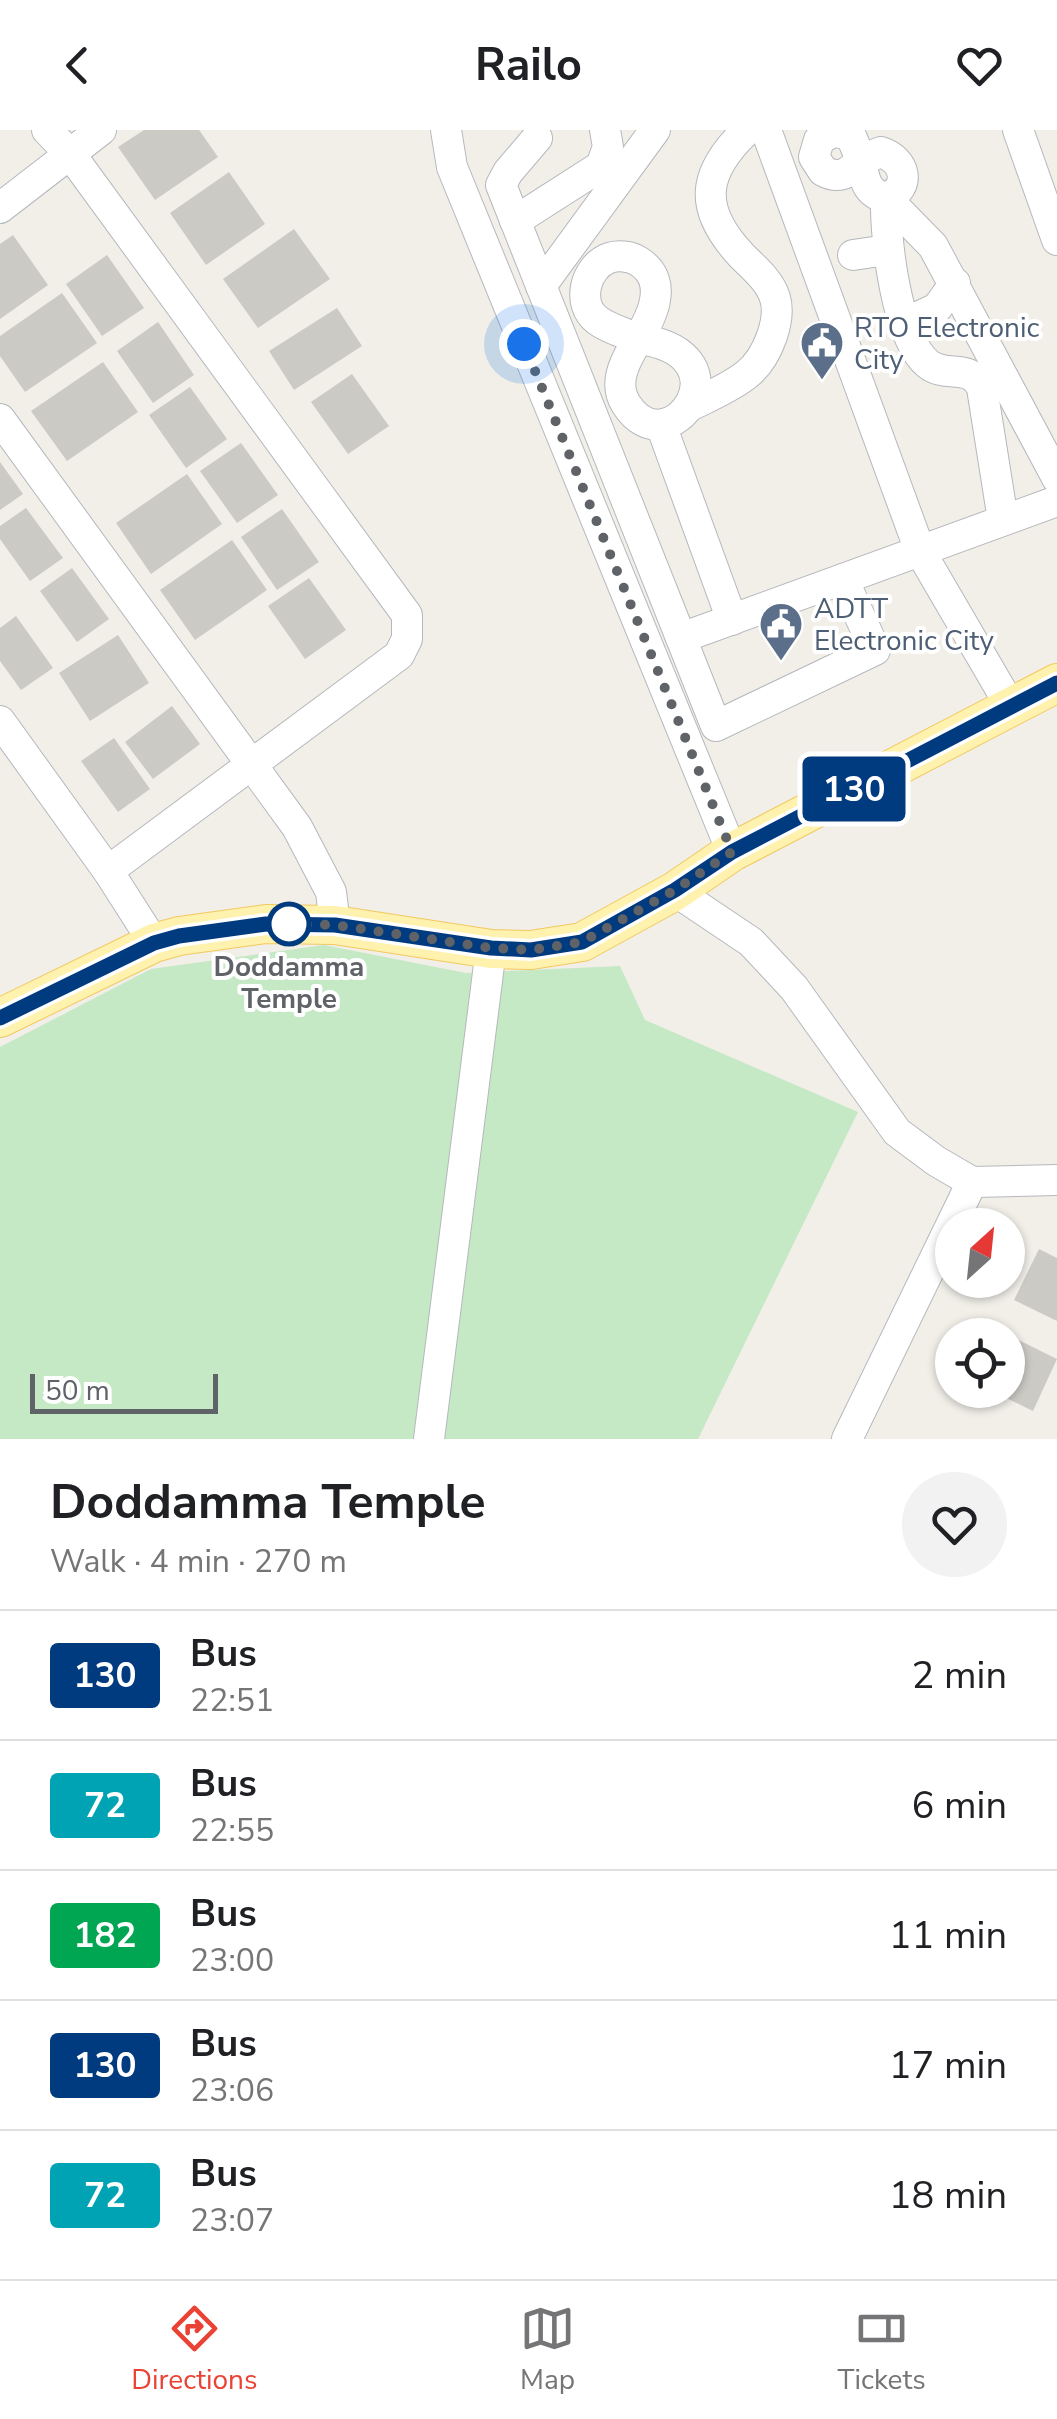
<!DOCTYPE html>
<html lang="en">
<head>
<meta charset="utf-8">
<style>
	body { margin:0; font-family:"Nunito Sans",sans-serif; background:#f2f2f2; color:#202124; height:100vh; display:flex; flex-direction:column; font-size:38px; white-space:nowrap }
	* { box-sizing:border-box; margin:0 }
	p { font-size:32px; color:#757577 }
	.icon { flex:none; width:55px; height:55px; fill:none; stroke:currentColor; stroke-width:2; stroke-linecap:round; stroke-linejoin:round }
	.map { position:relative; height:1309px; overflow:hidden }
	.drawer { display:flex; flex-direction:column; background:#fff; flex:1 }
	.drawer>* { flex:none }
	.badge { padding:0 20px; border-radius:8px; font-size:35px; line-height:65px }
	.needle { width:65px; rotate:27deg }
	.buttons { position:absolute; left:935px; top:1078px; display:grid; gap:20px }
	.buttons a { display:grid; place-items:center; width:90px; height:90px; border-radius:50%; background:#fff; box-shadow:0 2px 8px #0004; font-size:50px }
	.scale { position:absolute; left:30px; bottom:25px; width:188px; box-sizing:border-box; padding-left:10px; border:5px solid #5f6368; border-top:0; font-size:28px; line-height:35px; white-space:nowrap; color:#5f6368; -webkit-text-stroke:8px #fff; paint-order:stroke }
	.you { position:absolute; width:50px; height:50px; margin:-25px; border:8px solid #fff; border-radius:50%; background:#1a73e8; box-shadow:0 0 0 15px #1a73e833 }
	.map>.badge { position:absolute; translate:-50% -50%; box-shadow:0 0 0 5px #fff }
	.round { display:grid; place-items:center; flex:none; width:105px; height:105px; border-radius:52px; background:#f2f2f2 }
	.head { display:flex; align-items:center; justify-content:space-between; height:170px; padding:0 50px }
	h1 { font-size:48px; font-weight:700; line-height:75px }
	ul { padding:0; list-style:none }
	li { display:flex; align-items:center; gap:30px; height:130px; padding:0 50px; border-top:2px solid #e0e0e0 }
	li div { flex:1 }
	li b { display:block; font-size:38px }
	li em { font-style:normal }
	li .badge { min-width:110px; font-weight:700; text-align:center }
	header { display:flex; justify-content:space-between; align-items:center; height:130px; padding:0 50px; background:#fff; font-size:45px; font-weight:700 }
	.menu { display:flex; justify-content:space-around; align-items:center; height:140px; border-top:2px solid #e0e0e0; background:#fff; font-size:28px; color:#757577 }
	.menu a { display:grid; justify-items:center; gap:5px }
	.menu .selected { color:#ea4335 }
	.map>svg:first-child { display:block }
	.green { fill:#c5e8c5 }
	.building { fill:#cccac5 }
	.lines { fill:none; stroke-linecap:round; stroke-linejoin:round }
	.minor-casing { stroke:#b5b8bc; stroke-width:32 }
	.major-casing { stroke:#f2c960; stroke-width:40 }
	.minor { stroke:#fff; stroke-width:30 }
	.major { stroke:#fff2af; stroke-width:38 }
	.line-casing { stroke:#fff; stroke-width:22 }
	.line { stroke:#003b80; stroke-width:15 }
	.walk { stroke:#5f6368; stroke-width:10; stroke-dasharray:0 18 }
	.stop-dot { fill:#fff; stroke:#003b80; stroke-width:5 }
	.labels { text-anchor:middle; stroke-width:8; stroke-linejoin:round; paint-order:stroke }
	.service-label { font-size:28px; fill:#4e5e75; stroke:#fff; text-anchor:start }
	.stop-label { font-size:28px; font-weight:bold; fill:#5f6368; stroke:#fff }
</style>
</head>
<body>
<header><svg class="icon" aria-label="back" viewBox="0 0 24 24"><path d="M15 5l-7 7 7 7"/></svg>Railo<svg class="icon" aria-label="heart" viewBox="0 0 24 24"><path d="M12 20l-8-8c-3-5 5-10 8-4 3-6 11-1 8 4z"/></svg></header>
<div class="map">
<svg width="1057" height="1309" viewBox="0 0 1057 1309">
	<rect width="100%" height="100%" fill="#f1efe8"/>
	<!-- green -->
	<polygon class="green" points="324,815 466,843 620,836 645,890 858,982 698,1309 0,1309 0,917 151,839"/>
	<!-- building -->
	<g class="building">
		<polygon points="144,0 199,0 218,27 155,70 118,17"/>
		<polygon points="229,42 265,94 206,135 170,83"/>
		<polygon points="294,99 330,149 258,198 223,149"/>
		<polygon points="13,105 48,155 0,189 0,114"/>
		<polygon points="107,125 144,178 102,206 66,154"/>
		<polygon points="62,163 97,213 25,262 0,226 0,206"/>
		<polygon points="337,178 362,216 294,260 269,221"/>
		<polygon points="158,192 194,245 153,273 117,221"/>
		<polygon points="103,232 138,282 67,331 31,281"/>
		<polygon points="352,244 389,296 348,324 311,272"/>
		<polygon points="190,257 227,309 186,338 149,285"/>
		<polygon points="241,313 278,365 237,393 200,341"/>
		<polygon points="0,332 23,364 0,380"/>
		<polygon points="187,344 222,394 151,444 116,393"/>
		<polygon points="26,378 63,428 30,451 0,409 0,396"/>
		<polygon points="282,379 319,432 277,460 241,407"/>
		<polygon points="232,410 267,460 195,510 160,460"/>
		<polygon points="72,438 109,489 77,512 40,461"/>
		<polygon points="309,448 346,500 305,529 268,476"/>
		<polygon points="16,486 53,538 21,560 0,531 0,498"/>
		<polygon points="118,505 149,553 90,591 59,543"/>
		<polygon points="172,576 200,614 153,649 125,612"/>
		<polygon points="114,608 150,659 118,682 81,631"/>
		<polygon points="1039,1119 1057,1128 1057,1191 1014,1170"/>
		<polygon points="984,1193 1057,1229 1033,1281 990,1260 1008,1260 1008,1205 978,1205"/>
	</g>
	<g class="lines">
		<defs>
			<g id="minor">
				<polyline points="47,0 71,25 407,485 407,509 399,525 108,741"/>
				<polyline points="446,0 452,37 732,722"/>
				<polyline points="766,0 920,421 1011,577"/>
				<polyline points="1018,0 1057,110"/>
				<path d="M834,1L851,6L861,30C849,43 840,50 823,41L814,27L819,10Z"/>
				<polyline points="537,8 508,42 501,55 716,596 875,520 843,449"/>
				<path d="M881,22C906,30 912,58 886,68C866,63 864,49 861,30Z"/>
				<path d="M886,68C885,108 896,208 928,234C947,249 970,232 982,258L1003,390"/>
				<polyline points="886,68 933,116 1057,348"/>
				<polyline points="0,78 101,0"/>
				<polyline points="515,91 601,36 608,17 605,0"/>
				<polyline points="853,125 887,120"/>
				<polyline points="541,156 655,0"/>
				<polyline points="905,193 937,178 955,153"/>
				<path d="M639,209C752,225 668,341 626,274C614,255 623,235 633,218C650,191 672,152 638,131C630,126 618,125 609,128C585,137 576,174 597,190C609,199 625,203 639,209"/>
				<path d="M692,275C710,266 731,257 746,245C758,236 767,220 772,206C776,194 779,181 775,168C770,151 754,138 742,126C698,79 701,44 747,0"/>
				<polyline points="0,289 297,697 331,762 335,795"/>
				<polyline points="661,295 732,490"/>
				<polyline points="681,508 1057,371"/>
				<polyline points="0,591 108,741 154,813"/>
				<polyline points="675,761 751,812 794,858 897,1002 936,1031 972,1052 847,1309"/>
				<polyline points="972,1052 1057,1050"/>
				<polyline points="429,1309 491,819"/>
			</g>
			<polyline id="major" points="0,888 154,813 179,806 266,794 335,795 491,819 531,820 582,812 675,761 732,722 1057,553"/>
		</defs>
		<!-- minor casing -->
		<use href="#minor" class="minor-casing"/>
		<!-- major casing -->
		<use href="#major" class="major-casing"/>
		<!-- minor -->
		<use href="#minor" class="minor"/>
		<!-- major -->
		<use href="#major" class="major"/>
	</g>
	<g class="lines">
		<defs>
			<polyline id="line" points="0,888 154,813 179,806 266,794 335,795 491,818 531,820 582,812 675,760 732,722 1057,553"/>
		</defs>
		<!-- line casing -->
		<use href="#line" class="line-casing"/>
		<!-- line -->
		<use href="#line" class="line"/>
		<!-- walk -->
		<polyline class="walk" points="289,794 335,795 491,818 531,820 582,812 675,760 732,722 524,214"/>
	</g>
	<!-- icons -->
	<defs>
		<symbol id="civic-pin" viewBox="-11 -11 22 30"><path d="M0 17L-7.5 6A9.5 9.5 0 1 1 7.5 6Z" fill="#5c6f8a" stroke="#fff"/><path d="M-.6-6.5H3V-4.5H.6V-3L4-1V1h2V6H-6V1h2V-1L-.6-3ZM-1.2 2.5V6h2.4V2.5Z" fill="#fff"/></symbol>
	</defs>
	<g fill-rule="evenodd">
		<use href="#civic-pin" x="797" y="188" width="50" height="68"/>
		<use href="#civic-pin" x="756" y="469" width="50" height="68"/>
	</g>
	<!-- markers -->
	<circle class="stop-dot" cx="289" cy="794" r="20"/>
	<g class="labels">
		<!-- service labels -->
		<g class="service-label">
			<text x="854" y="207">RTO Electronic<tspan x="854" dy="32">City</tspan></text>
			<text x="814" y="488">ADTT<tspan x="814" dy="32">Electronic City</tspan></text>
		</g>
		<!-- stop labels -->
		<g class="stop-label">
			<text x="289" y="846">Doddamma<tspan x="289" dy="32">Temple</tspan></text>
		</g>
	</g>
</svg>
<div class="buttons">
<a><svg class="needle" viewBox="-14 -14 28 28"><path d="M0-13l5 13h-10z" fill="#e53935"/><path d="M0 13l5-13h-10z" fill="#757577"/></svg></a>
<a><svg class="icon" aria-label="locate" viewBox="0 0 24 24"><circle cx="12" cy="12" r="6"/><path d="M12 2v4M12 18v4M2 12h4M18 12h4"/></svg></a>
</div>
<div class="scale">50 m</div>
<div class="you" style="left:524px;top:214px"></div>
<b class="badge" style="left:854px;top:659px;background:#003b80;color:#fff">130</b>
</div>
<section class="drawer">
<div class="head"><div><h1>Doddamma Temple</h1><p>Walk · 4 min · 270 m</p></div><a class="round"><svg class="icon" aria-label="heart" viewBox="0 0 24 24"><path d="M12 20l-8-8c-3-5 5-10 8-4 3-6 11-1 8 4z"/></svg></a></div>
<ul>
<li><span class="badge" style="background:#003b80;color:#fff">130</span><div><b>Bus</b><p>22:51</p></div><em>2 min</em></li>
<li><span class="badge" style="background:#00a3b4;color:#fff">72</span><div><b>Bus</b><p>22:55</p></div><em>6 min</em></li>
<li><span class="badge" style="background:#00a651;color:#fff">182</span><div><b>Bus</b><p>23:00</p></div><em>11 min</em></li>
<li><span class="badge" style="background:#003b80;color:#fff">130</span><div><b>Bus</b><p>23:06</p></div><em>17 min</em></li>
<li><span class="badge" style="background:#00a3b4;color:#fff">72</span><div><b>Bus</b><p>23:07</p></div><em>18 min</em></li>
</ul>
</section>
<nav class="menu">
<a class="selected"><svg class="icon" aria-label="directions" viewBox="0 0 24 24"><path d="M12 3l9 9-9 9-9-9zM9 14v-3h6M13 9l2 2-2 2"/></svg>Directions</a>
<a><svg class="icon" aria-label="map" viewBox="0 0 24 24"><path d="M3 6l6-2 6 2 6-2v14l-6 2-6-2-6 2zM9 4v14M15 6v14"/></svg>Map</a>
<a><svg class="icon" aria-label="tickets" viewBox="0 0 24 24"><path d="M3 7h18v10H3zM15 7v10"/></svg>Tickets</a>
</nav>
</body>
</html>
